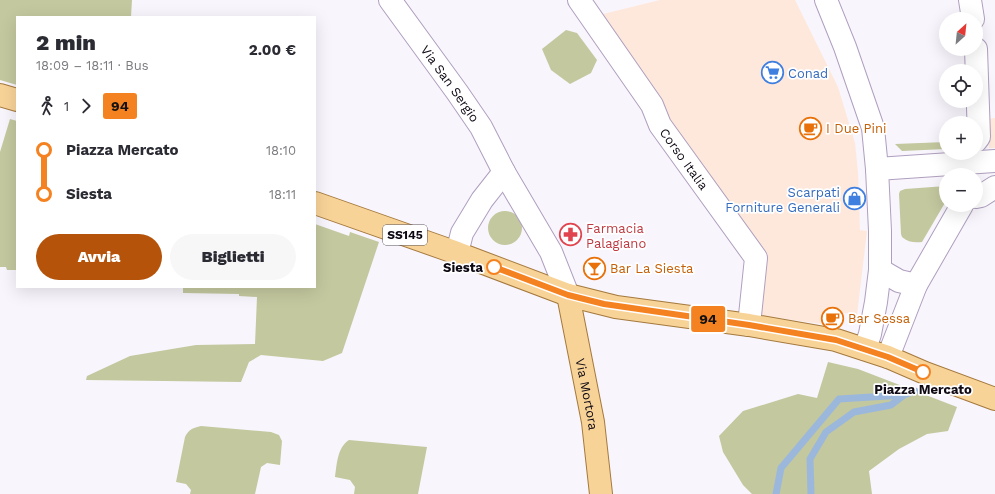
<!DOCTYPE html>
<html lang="it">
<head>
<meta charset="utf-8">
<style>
	body { margin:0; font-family:"Work Sans",sans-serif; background:#f7f7f7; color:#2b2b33; height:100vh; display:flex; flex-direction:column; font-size:15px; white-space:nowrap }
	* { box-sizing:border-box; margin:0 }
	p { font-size:13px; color:#7c7c81 }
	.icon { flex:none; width:22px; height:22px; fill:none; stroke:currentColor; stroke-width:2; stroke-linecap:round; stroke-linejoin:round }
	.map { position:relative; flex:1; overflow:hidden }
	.panel { position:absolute; left:16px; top:16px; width:300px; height:272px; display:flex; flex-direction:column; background:#fff; border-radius:0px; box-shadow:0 4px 16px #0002 }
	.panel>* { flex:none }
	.badge { padding:0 8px; border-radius:3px; font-size:14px; line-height:26px }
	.needle { width:26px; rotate:27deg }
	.fabs { position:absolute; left:939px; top:12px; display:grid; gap:8px }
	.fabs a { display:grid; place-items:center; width:44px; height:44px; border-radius:50%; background:#fff; box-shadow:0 4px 16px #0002; font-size:20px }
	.map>.badge { position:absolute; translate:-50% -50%; box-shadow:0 0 0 2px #fff }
	.legs { display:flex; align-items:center; gap:6px; height:44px; padding:0 20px; font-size:13px }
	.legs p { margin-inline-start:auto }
	.head { display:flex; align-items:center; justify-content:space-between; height:68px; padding:0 20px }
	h1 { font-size:22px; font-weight:800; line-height:30px }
	.action { display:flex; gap:8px; margin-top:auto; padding:8px 20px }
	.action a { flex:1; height:46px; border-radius:24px; background:#b45309; color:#fff; font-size:16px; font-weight:800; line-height:46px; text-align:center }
	.action a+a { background:#f7f7f7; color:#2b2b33 }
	ul { padding:0 20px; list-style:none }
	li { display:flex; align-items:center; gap:14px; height:44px; font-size:15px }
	li i { display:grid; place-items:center; width:6px; height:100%; margin:0 5px; background:currentColor }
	li i::after { content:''; width:10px; height:10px; margin:-5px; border:3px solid; border-radius:50%; background:#fff }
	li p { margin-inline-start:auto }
	li:first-child i { background:linear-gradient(#0000 50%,currentColor 0) }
	li:last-child i { background:linear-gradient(currentColor 50%,#0000 0) }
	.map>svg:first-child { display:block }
	.commercial { fill:#fee8db }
	.green { fill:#c4c89f }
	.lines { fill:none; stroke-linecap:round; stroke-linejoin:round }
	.stream { stroke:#9bb8dc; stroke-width:7 }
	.minor-casing { stroke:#af9fbf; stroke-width:24 }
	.major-casing { stroke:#a4793d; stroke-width:24 }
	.minor { stroke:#fff; stroke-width:22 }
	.major { stroke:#f8d398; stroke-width:22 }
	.line-1-casing { stroke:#fff; stroke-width:9 }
	.line-1 { stroke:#f58220; stroke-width:6 }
	.stop-1-dot { fill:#fff; stroke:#f58220; stroke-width:2 }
	.labels { text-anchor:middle; stroke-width:3.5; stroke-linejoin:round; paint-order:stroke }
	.shield { fill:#fff; stroke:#57535a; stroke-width:1 }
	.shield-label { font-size:12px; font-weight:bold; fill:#0f0914 }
	.shop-label { font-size:13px; fill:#366cbe; stroke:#fff; text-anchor:start }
	.street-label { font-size:13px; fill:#0f0914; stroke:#fff }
	.food-label { font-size:13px; fill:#c56008; stroke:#fff; text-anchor:start }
	.health-label { font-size:13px; fill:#be3a42; stroke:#fff; text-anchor:start }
	.stop-label { font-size:13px; font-weight:bold; fill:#0f0914; stroke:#fff; text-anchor:end }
</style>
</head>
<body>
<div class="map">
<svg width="995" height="494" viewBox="0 0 995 494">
	<rect width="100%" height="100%" fill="#f9f5fc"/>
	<!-- commercial -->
	<g class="commercial">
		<polygon points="660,0 795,0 838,87 855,143 858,172 860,230 867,231 857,315 839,312 837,326 755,315 763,255 664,114 667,111 599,15"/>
		<polygon points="995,118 995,148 989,148 988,119"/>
	</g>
	<!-- green -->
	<g class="green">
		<polygon points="0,0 132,0 131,17 17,17 17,85 0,80"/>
		<polygon points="566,30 577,33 597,60 591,73 570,84 551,70 542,49"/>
		<polygon points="10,119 17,121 17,270 7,270 6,267 0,267 0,152"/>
		<polygon points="946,142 946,149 902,151 895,144"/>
		<path d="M946,186V201L922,242C914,243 908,242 902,237L901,234L899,194L900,191L905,189Z"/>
		<circle cx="505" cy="228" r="17"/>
		<polygon points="315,224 349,236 350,232 379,242 342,353 323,361 261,355 249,362 241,382 86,380 87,376 130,356 196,345 255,344 257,297 239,296 239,294 183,293 183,287 315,287"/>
		<polygon points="828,362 858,369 957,407 948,431 927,434 899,449 869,471 872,494 752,494 743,485 723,452 719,436 743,411 798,394 817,398"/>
		<path d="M201,426L271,432L279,435L282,441L280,465L267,463L261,467L255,494H190L191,490L186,484L176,482L185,437C189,429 193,428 201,426Z"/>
		<path d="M349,440L427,447L418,494H354L355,487L350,480L335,477C337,464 337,448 349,440Z"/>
	</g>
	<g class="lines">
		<!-- stream -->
		<g class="stream">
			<polyline points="776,494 781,468 839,399 904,395 915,391"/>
			<polyline points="811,494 810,459 826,432 854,412 891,405 904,395"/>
		</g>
		<defs>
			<g id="minor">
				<path id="s1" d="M390,0L457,92L481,127L504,172L551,252L568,295"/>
				<path id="s2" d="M579,0L652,105L660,125L756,258L749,325"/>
				<polyline points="826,0 845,47 873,128 877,169 880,231 880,270 876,302 870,334 865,349"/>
				<polyline points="970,0 973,19"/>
				<polyline points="976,49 979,137 976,141"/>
				<polyline points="877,169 995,161"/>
				<polyline points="976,197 981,196 995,187"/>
				<polyline points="457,253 462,233 482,200 504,172"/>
				<polyline points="880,270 899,281 916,285"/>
				<polyline points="888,357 916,285 962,205"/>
			</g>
			<g id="major">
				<polyline points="0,95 17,100"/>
				<polyline points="315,203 457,253 568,295 616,307 749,325 836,340 888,357 925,373 995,399"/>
				<path id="s3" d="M568,295L593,422L601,494"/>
			</g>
		</defs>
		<!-- minor casing -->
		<use href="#minor" class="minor-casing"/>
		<!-- major casing -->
		<use href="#major" class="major-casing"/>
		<!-- minor -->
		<use href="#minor" class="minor"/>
		<!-- major -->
		<use href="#major" class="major"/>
	</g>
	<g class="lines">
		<defs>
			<polyline id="line-1" points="494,267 568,295 604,304 749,325 836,340 888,357 923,372"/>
		</defs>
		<!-- line-1 casing -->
		<use href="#line-1" class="line-1-casing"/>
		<!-- line-1 -->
		<use href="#line-1" class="line-1"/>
	</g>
	<!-- icons -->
	<defs>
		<symbol id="supermarket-ring" viewBox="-11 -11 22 22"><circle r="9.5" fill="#fff" stroke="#3f7fe0" stroke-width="1.5"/><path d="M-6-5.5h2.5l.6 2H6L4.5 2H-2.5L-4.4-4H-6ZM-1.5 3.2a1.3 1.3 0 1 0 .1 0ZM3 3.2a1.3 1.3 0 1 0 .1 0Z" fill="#3f7fe0"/></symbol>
		<symbol id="cafe-ring" viewBox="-11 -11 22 22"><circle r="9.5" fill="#fff" stroke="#e8710a" stroke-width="1.5"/><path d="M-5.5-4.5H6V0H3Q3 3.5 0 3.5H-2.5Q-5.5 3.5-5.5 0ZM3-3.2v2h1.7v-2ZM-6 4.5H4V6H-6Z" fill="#e8710a"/></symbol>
		<symbol id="shop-ring" viewBox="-11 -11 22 22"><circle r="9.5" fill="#fff" stroke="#3f7fe0" stroke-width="1.5"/><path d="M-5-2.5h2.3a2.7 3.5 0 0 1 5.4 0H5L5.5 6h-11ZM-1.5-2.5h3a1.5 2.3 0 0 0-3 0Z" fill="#3f7fe0"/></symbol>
		<symbol id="pharmacy-ring" viewBox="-11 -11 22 22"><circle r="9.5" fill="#fff" stroke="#e0444e" stroke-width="1.5"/><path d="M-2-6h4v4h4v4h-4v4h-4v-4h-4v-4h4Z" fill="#e0444e"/></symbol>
		<symbol id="bar-ring" viewBox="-11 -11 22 22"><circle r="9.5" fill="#fff" stroke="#e8710a" stroke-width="1.5"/><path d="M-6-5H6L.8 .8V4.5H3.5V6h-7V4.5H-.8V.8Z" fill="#e8710a"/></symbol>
	</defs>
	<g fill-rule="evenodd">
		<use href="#supermarket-ring" x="760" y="60" width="25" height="25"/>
		<use href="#cafe-ring" x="798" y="116" width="25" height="25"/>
		<use href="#shop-ring" x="842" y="186" width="25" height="25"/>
		<use href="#pharmacy-ring" x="558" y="222" width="25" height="25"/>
		<use href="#bar-ring" x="582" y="256" width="25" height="25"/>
		<use href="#cafe-ring" x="820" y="306" width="25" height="25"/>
	</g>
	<!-- markers -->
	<g class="stop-1-dot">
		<circle cx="494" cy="267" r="7"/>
		<circle cx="923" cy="372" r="7"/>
	</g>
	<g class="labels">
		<!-- shield labels -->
		<rect class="shield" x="383" y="225" width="44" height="20" rx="3"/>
		<g class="shield-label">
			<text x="405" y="239">SS145</text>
		</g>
		<!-- shop labels -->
		<g class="shop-label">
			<text x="788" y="78">Conad</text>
			<text x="840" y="197" text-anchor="end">Scarpati<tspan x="840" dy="15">Forniture Generali</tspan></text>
		</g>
		<!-- street labels -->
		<g class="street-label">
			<text dy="5" stroke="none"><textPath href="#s1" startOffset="103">Via San Sergio</textPath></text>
			<text dy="5" stroke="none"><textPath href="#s2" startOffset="191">Corso Italia</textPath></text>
			<text dy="5" stroke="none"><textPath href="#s3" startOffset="101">Via Mortora</textPath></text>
		</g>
		<!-- food labels -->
		<g class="food-label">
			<text x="826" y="133">I Due Pini</text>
			<text x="610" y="273">Bar La Siesta</text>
			<text x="848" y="323">Bar Sessa</text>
		</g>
		<!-- health labels -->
		<g class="health-label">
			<text x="586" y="233">Farmacia<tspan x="586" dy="15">Palagiano</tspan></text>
		</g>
		<!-- stop labels -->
		<g class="stop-label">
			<text x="483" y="272">Siesta</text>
			<text x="923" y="394" text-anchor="middle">Piazza Mercato</text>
		</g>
	</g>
</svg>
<div class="fabs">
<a><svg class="needle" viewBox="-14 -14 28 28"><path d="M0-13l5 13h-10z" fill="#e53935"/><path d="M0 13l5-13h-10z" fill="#7c7c81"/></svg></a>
<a><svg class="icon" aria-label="locate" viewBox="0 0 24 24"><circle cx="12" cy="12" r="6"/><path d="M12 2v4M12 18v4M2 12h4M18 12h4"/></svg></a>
<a>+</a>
<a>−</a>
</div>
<b class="badge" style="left:708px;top:319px;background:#f58220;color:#111">94</b>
<section class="panel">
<div class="head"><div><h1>2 min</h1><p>18:09 – 18:11 · Bus</p></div><b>2.00 €</b></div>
<div class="legs"><svg class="icon" aria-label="walk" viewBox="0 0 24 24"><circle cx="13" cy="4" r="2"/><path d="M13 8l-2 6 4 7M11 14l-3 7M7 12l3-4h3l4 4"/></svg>1<svg class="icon" aria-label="forward" viewBox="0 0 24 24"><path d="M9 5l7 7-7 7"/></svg><b class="badge" style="background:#f58220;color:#111">94</b></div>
<ul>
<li><i style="color:#f58220"></i><b>Piazza Mercato</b><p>18:10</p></li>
<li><i style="color:#f58220"></i><b>Siesta</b><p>18:11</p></li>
</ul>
<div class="action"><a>Avvia</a><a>Biglietti</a></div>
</section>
</div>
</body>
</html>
